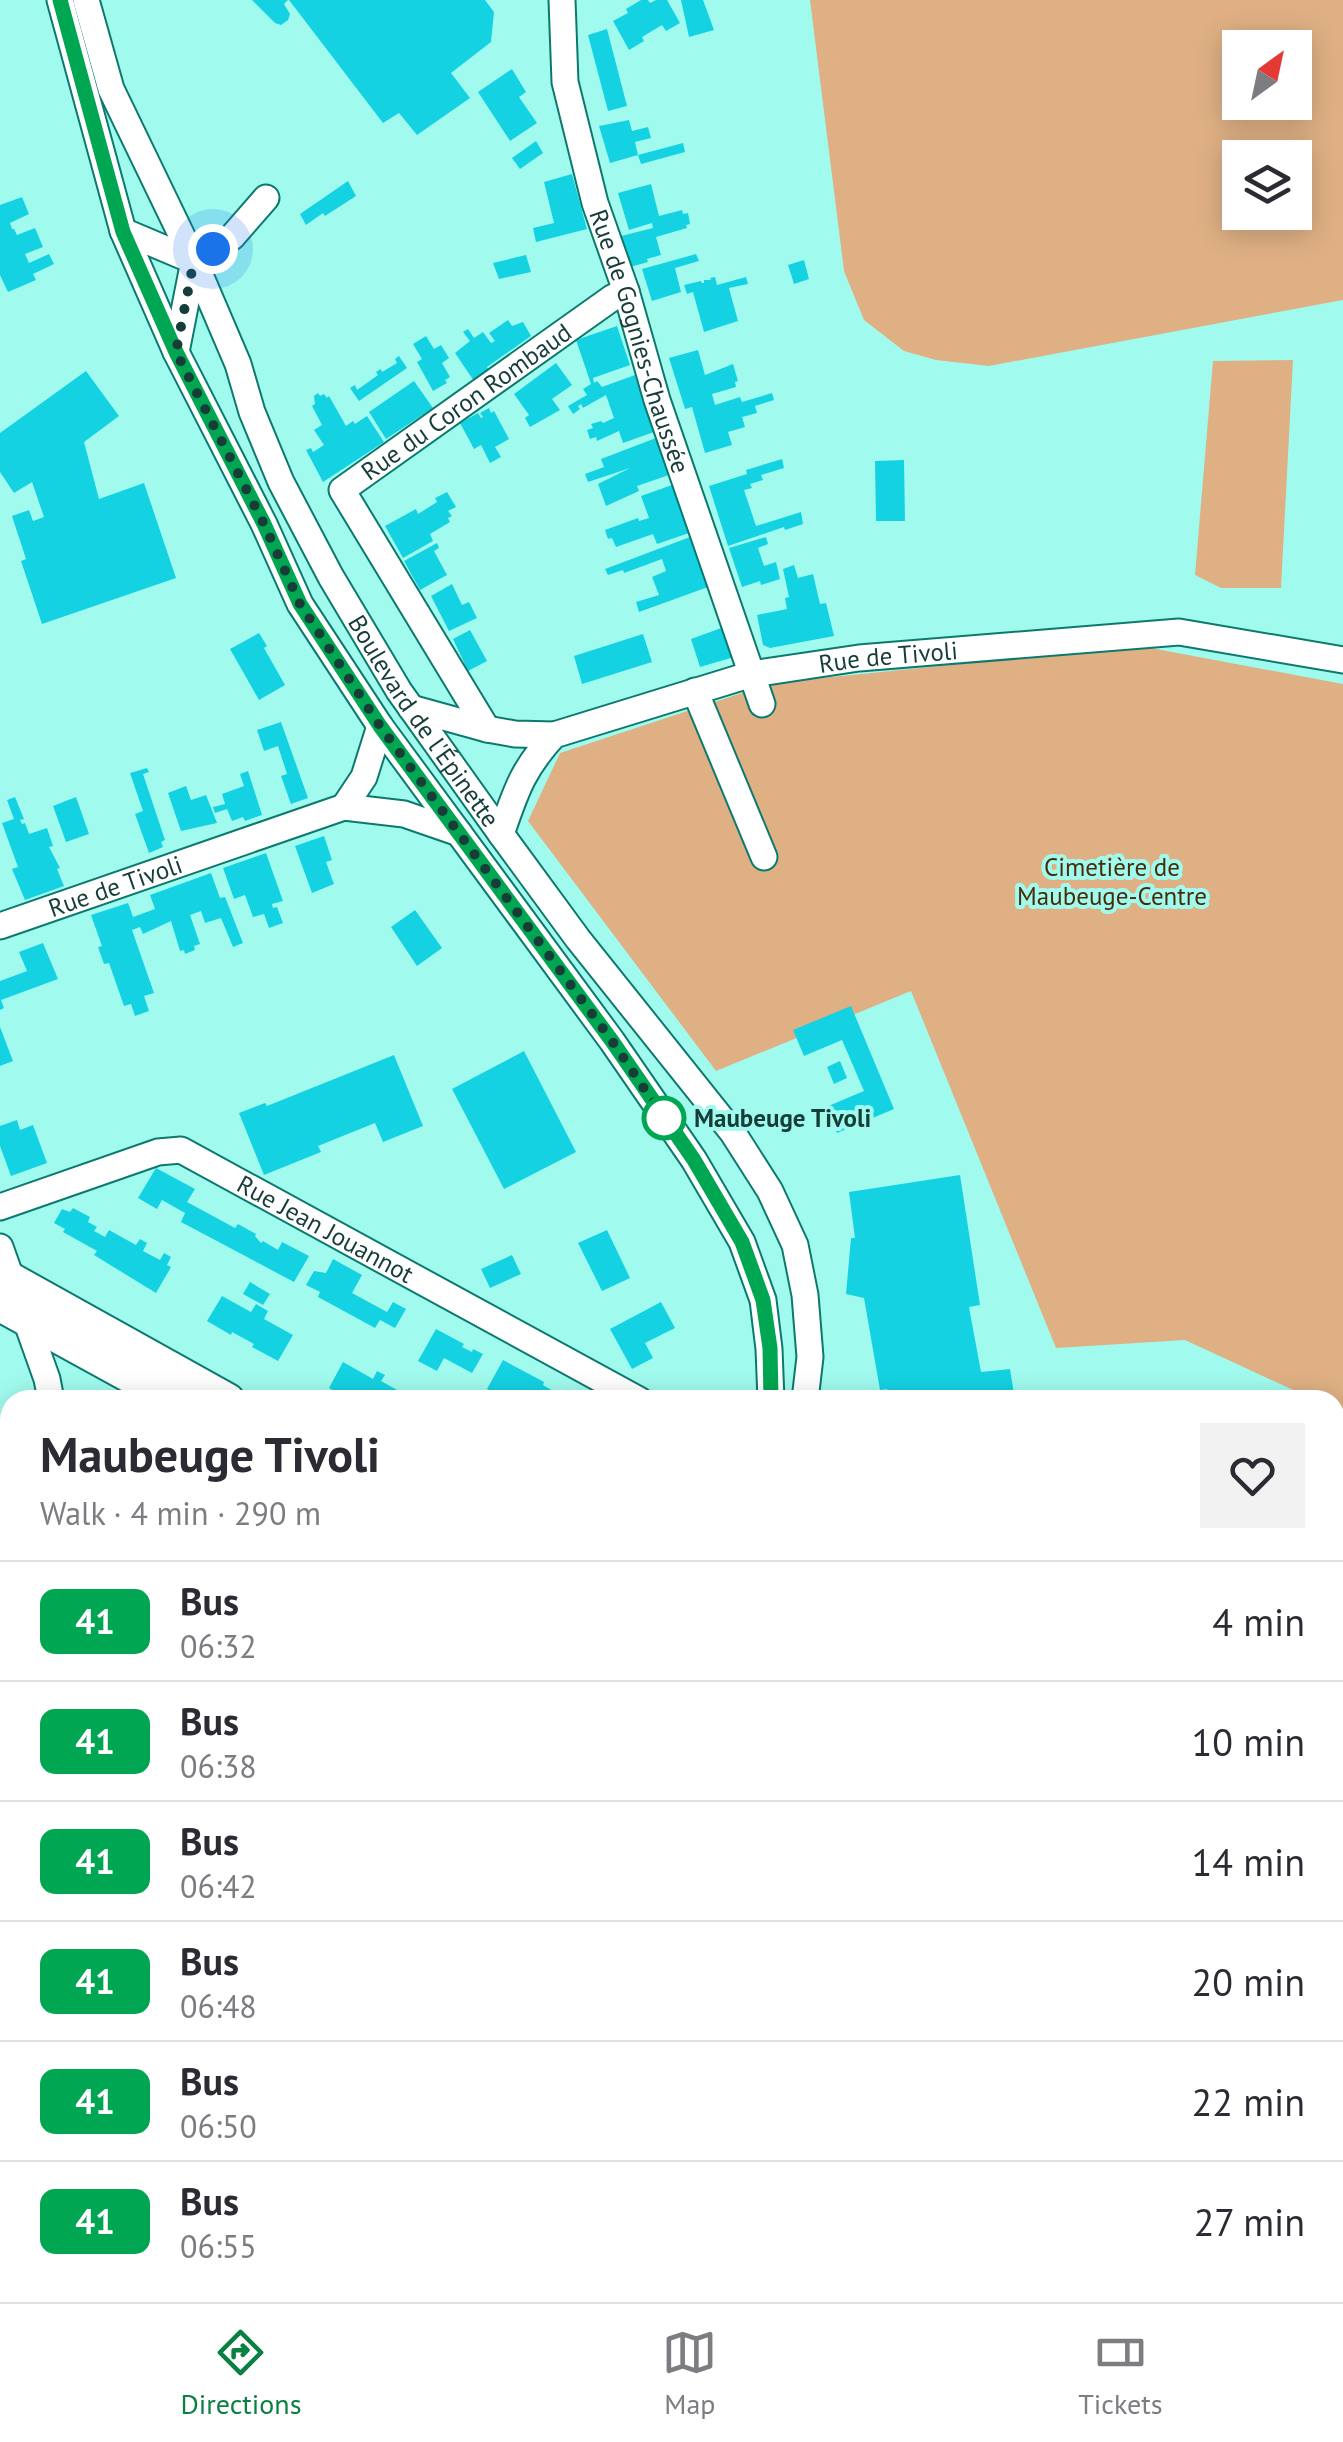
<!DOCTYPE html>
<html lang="en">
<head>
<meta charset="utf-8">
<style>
	body { margin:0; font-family:"PT Sans",sans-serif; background:#f2f2f3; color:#2b2b33; height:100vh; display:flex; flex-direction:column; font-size:38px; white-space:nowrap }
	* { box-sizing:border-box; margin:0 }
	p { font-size:32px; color:#7c7c81 }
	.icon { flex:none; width:55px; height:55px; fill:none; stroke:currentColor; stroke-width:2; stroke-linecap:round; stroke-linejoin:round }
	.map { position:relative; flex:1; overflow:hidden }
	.sheet { position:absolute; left:0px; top:1390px; width:1345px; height:912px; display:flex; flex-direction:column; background:#fff; border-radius:30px 30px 0 0; box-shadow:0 5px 25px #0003 }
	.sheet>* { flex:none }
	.badge { padding:0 20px; border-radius:15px; font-size:35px; line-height:65px }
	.needle { width:65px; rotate:33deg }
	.buttons { position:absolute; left:1222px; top:30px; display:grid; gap:20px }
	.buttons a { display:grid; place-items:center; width:90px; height:90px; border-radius:0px; background:#fff; box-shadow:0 5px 25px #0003; font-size:50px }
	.you { position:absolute; width:50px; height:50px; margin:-25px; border:8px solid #fff; border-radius:50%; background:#1a73e8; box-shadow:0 0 0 15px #1a73e833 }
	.map>.badge { position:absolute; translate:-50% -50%; box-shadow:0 0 0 5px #fff }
	.round { display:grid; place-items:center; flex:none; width:105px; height:105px; border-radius:0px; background:#f2f2f3 }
	.summary { display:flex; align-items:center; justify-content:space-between; height:170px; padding:0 40px }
	h1 { font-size:48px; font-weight:800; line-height:75px }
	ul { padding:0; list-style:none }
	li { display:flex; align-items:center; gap:30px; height:120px; padding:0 40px; border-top:2px solid #e1e1e2 }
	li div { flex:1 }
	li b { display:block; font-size:38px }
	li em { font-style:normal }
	li .badge { min-width:110px; font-weight:700; text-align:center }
	.dock { display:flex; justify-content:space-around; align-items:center; height:140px; border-top:2px solid #e1e1e2; background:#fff; font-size:28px; color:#7c7c81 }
	.dock a { display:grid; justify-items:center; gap:5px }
	.dock .active { color:#0b8043 }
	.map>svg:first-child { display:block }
	.green { fill:#dfb084; fill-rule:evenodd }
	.building { fill:#14d2e2 }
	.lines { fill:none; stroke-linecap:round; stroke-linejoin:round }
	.minor-casing { stroke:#0c796f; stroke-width:29 }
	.major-casing { stroke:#0c796f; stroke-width:36 }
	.minor { stroke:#fff; stroke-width:25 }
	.major { stroke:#fff; stroke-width:32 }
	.line-casing { stroke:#fff; stroke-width:22 }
	.line { stroke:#00a651; stroke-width:15 }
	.walk { stroke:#173d39; stroke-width:10; stroke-dasharray:0 18 }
	.stop-dot { fill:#fff; stroke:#00a651; stroke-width:5 }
	.labels { text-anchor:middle; stroke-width:8; stroke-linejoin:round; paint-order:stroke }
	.street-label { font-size:25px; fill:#173d39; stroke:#a0fbee }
	.park-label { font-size:25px; fill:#492b07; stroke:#a0fbee }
	.stop-label { font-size:25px; font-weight:bold; fill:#173d39; stroke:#a0fbee; text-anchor:start }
</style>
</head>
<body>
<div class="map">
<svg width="1343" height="2302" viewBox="0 0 1343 2302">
	<rect width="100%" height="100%" fill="#a0fbee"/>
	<!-- green -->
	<g class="green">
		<path d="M810,0H1343V300L989,366L936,360L904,351L864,320L844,271ZM1240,48H1295V102H1240ZM1240,158H1295V212H1240Z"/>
		<polygon points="1293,360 1281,588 1221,588 1195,575 1213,361"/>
		<polygon points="1140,646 1343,684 1343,1413 1335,1409 1335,1400 1315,1400 1185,1340 1056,1348 911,991 716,1071 528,821 560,753 772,683"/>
		<polygon points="10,1925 10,2034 0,2055 0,1926"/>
		<polygon points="1335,2160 1343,2173 1343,2302 0,2302 0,2185 10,2187 10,2292 1335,2292"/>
	</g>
	<!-- building -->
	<g class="building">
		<polygon points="252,0 288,0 284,4 290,14 288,20 281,25 275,23"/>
		<polygon points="289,0 485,0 494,12 491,42 451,73 470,98 417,135 399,113 383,123"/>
		<polygon points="641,0 648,0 650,3 656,0 667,0 680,23 666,31 662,25 642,37 644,41 629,50 613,21 628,13 626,9"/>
		<polygon points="681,0 703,0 714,30 689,37"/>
		<polygon points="607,29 627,106 608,111 588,35"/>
		<polygon points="512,69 526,92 519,97 537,123 510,141 478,92"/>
		<polygon points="629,120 632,131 648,127 651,138 635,142 638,155 610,163 599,126"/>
		<polygon points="536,141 543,153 520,169 512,158"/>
		<polygon points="683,143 685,152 641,164 638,155"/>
		<polygon points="572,174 587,229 536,242 533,228 554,223 544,182"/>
		<polygon points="348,181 356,196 325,216 323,213 306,225 300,214"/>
		<polygon points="651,184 659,216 682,210 683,214 688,213 690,224 686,225 687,228 656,237 661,255 647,259 648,262 630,267 621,236 653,228 652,223 629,230 618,193"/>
		<polygon points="22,197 29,214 10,223 12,229 14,229 17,235 35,228 43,247 25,254 29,263 49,254 54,264 33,274 36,280 8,292 0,275 0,205"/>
		<polygon points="696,254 699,261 675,268 681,292 652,301 642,269"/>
		<polygon points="526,255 531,272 499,279 493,263"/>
		<polygon points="804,260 809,279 794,284 788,265"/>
		<polygon points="715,277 717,285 746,277 748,284 729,288 738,321 704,332 693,292 687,294 684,285 701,281 702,283 704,283 704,280 711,280 710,278"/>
		<polygon points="508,320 512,326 523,322 531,336 487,367 489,370 474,381 455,353 470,341 463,332 468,329 474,338 483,332 491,343 495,341 489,333"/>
		<polygon points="617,326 630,365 593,378 594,383 597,381 602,387 635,375 654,432 623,443 619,431 597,441 596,437 590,439 587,430 593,428 591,424 601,421 603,423 614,418 606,395 583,408 581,404 578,406 580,409 573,414 568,406 587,395 583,389 591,384 576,340"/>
		<polygon points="426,336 434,349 441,345 449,358 442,363 450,377 445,380 447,383 433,391 417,362 422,359 413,344"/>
		<polygon points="698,350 705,375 733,364 738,381 735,382 736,387 712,394 715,405 740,397 742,402 772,393 774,400 755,406 757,413 742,417 745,427 728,432 732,445 705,453 692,407 685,409 669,358"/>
		<polygon points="399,356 407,368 359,401 350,388 355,385 357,390 378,375 376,372 381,369 382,372 397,363 395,359"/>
		<polygon points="556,363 572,385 552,399 560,410 530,427 525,418 529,415 514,394"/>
		<polygon points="86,371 119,416 84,442 99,499 144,483 176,578 42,624 21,561 26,559 12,516 29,510 33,521 44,517 32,482 14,493 0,472 0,433"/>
		<polygon points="414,381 433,408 386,439 369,412"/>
		<polygon points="318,393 320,396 324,394 327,398 329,396 346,426 353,421 355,424 367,416 384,442 323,482 306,450 311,448 313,452 324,445 314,430 322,425 312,406 315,404 314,396"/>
		<polygon points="489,408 491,413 494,411 509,439 495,447 501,457 490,463 481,445 474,449 460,423 478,413 481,418 483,417 480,413"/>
		<polygon points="656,438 669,475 637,486 639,491 606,506 598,484 630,468 588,482 585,474 604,467 601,459"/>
		<polygon points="782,459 784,468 761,475 763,480 750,484 752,488 744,490 756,526 801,512 803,524 785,530 784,527 728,546 709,486 747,474 746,470"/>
		<polygon points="904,460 905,521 876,521 875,461"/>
		<polygon points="672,485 689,533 657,544 653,534 616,547 612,538 608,539 605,530 638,518 639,521 649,518 641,496"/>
		<polygon points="447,492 456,507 448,511 452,516 448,518 450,522 430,534 433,541 403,558 385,526 416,509 418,514 437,502 435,498"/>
		<polygon points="690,537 708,587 639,612 636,602 659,595 652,577 666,571 662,559 624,573 623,570 608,575 605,569"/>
		<polygon points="766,537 768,544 758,548 764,566 776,562 780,579 761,585 760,581 742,587 729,548"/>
		<polygon points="437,543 439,548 434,551 447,575 420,590 404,561"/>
		<polygon points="794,565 798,578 813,574 820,604 826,603 834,636 770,648 763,645 757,615 787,609 785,598 789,597 783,569"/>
		<polygon points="452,584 462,605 469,602 477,618 449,631 431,596"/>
		<polygon points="724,627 734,657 700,667 691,639"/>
		<polygon points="470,630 487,661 468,671 453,639"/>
		<polygon points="259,633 267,646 264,648 285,685 259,700 230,649"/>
		<polygon points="643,634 652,662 582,684 574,656"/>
		<polygon points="281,722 308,798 291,804 281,776 287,774 278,746 264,751 257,730"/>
		<polygon points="147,768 149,772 143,774 165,840 161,842 163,847 149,853 135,814 143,811 130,773"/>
		<polygon points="248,771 262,815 245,821 243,817 232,821 227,809 215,813 213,807 225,804 222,794 244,786 240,774"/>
		<polygon points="186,786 191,800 206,795 217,823 181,831 168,793"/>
		<polygon points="15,797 24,819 20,820 22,824 25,823 29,834 47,828 53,846 49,847 60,868 57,869 64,886 25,900 12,869 18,867 2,823 14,819 7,800"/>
		<polygon points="76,797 89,834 66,842 53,806"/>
		<polygon points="324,836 332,860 326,862 334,884 312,893 295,846"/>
		<polygon points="266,853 283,901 272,904 273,908 277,907 283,923 269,928 264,914 253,917 245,895 234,899 223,868"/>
		<polygon points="211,873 220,898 225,897 243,943 233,947 221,918 205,923 201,911 190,915 200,944 194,946 195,950 185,954 184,950 180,951 171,921 143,934 140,927 132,930 154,993 144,996 149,1011 135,1016 131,1004 124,1006 109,963 104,964 98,947 102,946 91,915 128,903 133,917 155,909 150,895"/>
		<polygon points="415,910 442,948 417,966 391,927"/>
		<polygon points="43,943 58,979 1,1000 4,1008 0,1010 0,981 27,971 19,952"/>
		<polygon points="851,1006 894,1109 837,1133 826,1107 864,1091 842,1040 804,1056 793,1030"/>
		<polygon points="0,1027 13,1061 0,1066"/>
		<polygon points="524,1051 576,1152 504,1189 452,1089"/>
		<polygon points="394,1055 423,1126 383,1142 375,1123 318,1146 321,1152 264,1175 239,1113 265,1103 267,1106"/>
		<polygon points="840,1061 847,1078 834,1084 827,1067"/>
		<polygon points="17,1120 20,1130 33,1125 47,1163 11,1176 0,1146 0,1126"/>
		<polygon points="156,1168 195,1189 187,1202 235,1228 238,1224 256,1234 255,1236 261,1243 263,1241 278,1250 282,1242 309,1256 294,1282 181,1222 185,1213 162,1200 157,1209 138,1198"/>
		<polygon points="960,1175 980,1305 969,1307 981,1372 1010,1369 1015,1400 891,1400 887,1389 880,1390 864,1298 846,1294 851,1238 855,1238 849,1192"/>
		<polygon points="73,1208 90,1217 88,1222 97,1227 94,1231 105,1237 109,1230 136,1245 140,1239 147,1243 143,1251 160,1260 164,1253 171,1257 167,1265 171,1267 156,1293 94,1255 97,1251 63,1232 65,1229 54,1223 62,1209 70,1212"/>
		<polygon points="607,1230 630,1278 602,1291 578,1243"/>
		<polygon points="512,1255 521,1274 490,1288 481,1269"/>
		<polygon points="333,1259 362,1275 352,1293 387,1312 393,1302 406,1309 395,1328 380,1320 375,1328 318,1297 320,1292 306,1285 314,1271 326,1273"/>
		<polygon points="250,1282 270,1294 263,1305 243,1294"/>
		<polygon points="222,1296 251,1312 256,1304 268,1311 264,1319 293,1335 278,1361 252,1347 254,1344 232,1332 231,1335 207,1321"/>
		<polygon points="661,1302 675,1328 645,1343 653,1358 632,1369 610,1329"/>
		<polygon points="436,1329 464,1344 462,1347 472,1352 473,1349 483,1354 472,1373 444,1358 437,1371 418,1361"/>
		<polygon points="503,1360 544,1382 543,1385 568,1400 507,1400 487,1389"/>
		<polygon points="343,1362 373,1379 377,1371 385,1375 381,1381 408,1396 405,1400 349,1400 329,1388"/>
		<rect x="0" y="1474" width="10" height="75"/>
		<polygon points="0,1618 10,1618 10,1655 3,1662 0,1662"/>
		<polygon points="1335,1631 1343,1635 1343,1763 1335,1758"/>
		<polygon points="1335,1899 1343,1904 1343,1939 1335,1934"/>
	</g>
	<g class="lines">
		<defs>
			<g id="minor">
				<polyline points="60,0 123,231 176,352 264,524 300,604 380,726 612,1041 694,1160 742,1242 763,1300 769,1349 771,1400"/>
				<path id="s1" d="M86,0L111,89L194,261L238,364L252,412L281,482L331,577L399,691L501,834L578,939L733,1133L770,1191L795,1245L805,1295L810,1357L805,1400"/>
				<path id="s2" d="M562,0L565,82L595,203L626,291L657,400L762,704"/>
				<polyline points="123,231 194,261"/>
				<polyline points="176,352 194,261 232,237 266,198"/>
				<polyline points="695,691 764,857"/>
				<polyline points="411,708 487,729 515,734 554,735"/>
				<path id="s3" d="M487,729L342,490L612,298L626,291"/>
				<polyline points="344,807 364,777 380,726"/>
				<path id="s4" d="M501,834C516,791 522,770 554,735L752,674L859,658L1179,632L1343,660"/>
				<path id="s5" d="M0,926L344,807L404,814L459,833"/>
				<path id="s6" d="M0,1207L158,1152L181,1150L639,1400"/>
				<polyline points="0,1247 47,1379 51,1400"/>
				<polyline points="0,2110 10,2094"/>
			</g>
			<g id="major">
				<polyline points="0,1273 228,1400"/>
				<polyline points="0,1305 173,1400"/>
				<polyline points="0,1739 10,1740"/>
				<polyline points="1335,2004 1343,2007"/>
				<polyline points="1335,2117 1343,2129"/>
			</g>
		</defs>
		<!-- minor casing -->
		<use href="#minor" class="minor-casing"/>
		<!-- major casing -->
		<use href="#major" class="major-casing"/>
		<!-- minor -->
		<use href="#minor" class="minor"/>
		<!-- major -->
		<use href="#major" class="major"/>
	</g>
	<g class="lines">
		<defs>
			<polyline id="line" points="60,0 123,232 176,352 264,524 300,604 380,726 612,1041 694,1160 742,1242 763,1300 770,1348 771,1400"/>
		</defs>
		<!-- line casing -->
		<use href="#line" class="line-casing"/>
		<!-- line -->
		<use href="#line" class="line"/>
		<!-- walk -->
		<polyline class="walk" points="213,249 194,260 176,352 264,524 300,604 380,726 612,1041 672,1130 664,1118"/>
	</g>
	<!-- markers -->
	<circle class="stop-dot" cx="664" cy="1118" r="20"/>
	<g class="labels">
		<!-- street labels -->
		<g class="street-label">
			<text dy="9" stroke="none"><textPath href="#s2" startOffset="352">Rue de Gognies-Chaussée</textPath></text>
			<text dy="9" stroke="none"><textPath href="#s3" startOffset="432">Rue du Coron Rombaud</textPath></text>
			<text dy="9" stroke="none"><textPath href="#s4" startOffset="458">Rue de Tivoli</textPath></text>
			<text dy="9" stroke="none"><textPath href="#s1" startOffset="800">Boulevard de l'Épinette</textPath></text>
			<text dy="9" stroke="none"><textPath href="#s5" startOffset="122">Rue de Tivoli</textPath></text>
			<text dy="9" stroke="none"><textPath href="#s6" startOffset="355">Rue Jean Jouannot</textPath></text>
		</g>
		<!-- park labels -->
		<g class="park-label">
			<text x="1112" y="876">Cimetière de<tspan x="1112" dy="29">Maubeuge-Centre</tspan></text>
		</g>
		<!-- stop labels -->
		<g class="stop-label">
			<text x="694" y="1127">Maubeuge Tivoli</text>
		</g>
	</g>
</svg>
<div class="buttons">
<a><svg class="needle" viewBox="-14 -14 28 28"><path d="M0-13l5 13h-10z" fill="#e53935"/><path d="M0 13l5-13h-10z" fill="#7c7c81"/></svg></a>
<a><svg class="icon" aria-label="layers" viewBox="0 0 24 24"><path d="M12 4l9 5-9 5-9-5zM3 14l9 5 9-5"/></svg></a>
</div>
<div class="you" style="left:213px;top:249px"></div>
<section class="sheet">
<div class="summary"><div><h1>Maubeuge Tivoli</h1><p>Walk · 4 min · 290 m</p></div><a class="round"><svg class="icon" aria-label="heart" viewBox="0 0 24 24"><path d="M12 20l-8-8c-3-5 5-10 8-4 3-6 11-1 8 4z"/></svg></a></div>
<ul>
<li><span class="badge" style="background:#00a651;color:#fff">41</span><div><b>Bus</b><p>06:32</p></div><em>4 min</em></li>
<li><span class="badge" style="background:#00a651;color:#fff">41</span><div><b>Bus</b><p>06:38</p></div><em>10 min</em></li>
<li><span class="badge" style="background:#00a651;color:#fff">41</span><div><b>Bus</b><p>06:42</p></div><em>14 min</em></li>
<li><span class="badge" style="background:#00a651;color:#fff">41</span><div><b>Bus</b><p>06:48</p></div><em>20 min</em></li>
<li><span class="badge" style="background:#00a651;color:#fff">41</span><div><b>Bus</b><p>06:50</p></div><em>22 min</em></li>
<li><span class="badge" style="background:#00a651;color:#fff">41</span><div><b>Bus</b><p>06:55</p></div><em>27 min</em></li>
</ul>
</section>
</div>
<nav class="dock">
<a class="active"><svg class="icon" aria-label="directions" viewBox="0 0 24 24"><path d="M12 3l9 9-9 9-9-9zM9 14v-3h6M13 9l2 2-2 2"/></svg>Directions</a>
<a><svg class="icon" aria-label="map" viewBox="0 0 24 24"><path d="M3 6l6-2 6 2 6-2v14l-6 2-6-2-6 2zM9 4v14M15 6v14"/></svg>Map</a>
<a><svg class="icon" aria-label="tickets" viewBox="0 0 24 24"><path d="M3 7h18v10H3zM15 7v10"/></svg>Tickets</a>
</nav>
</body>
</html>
